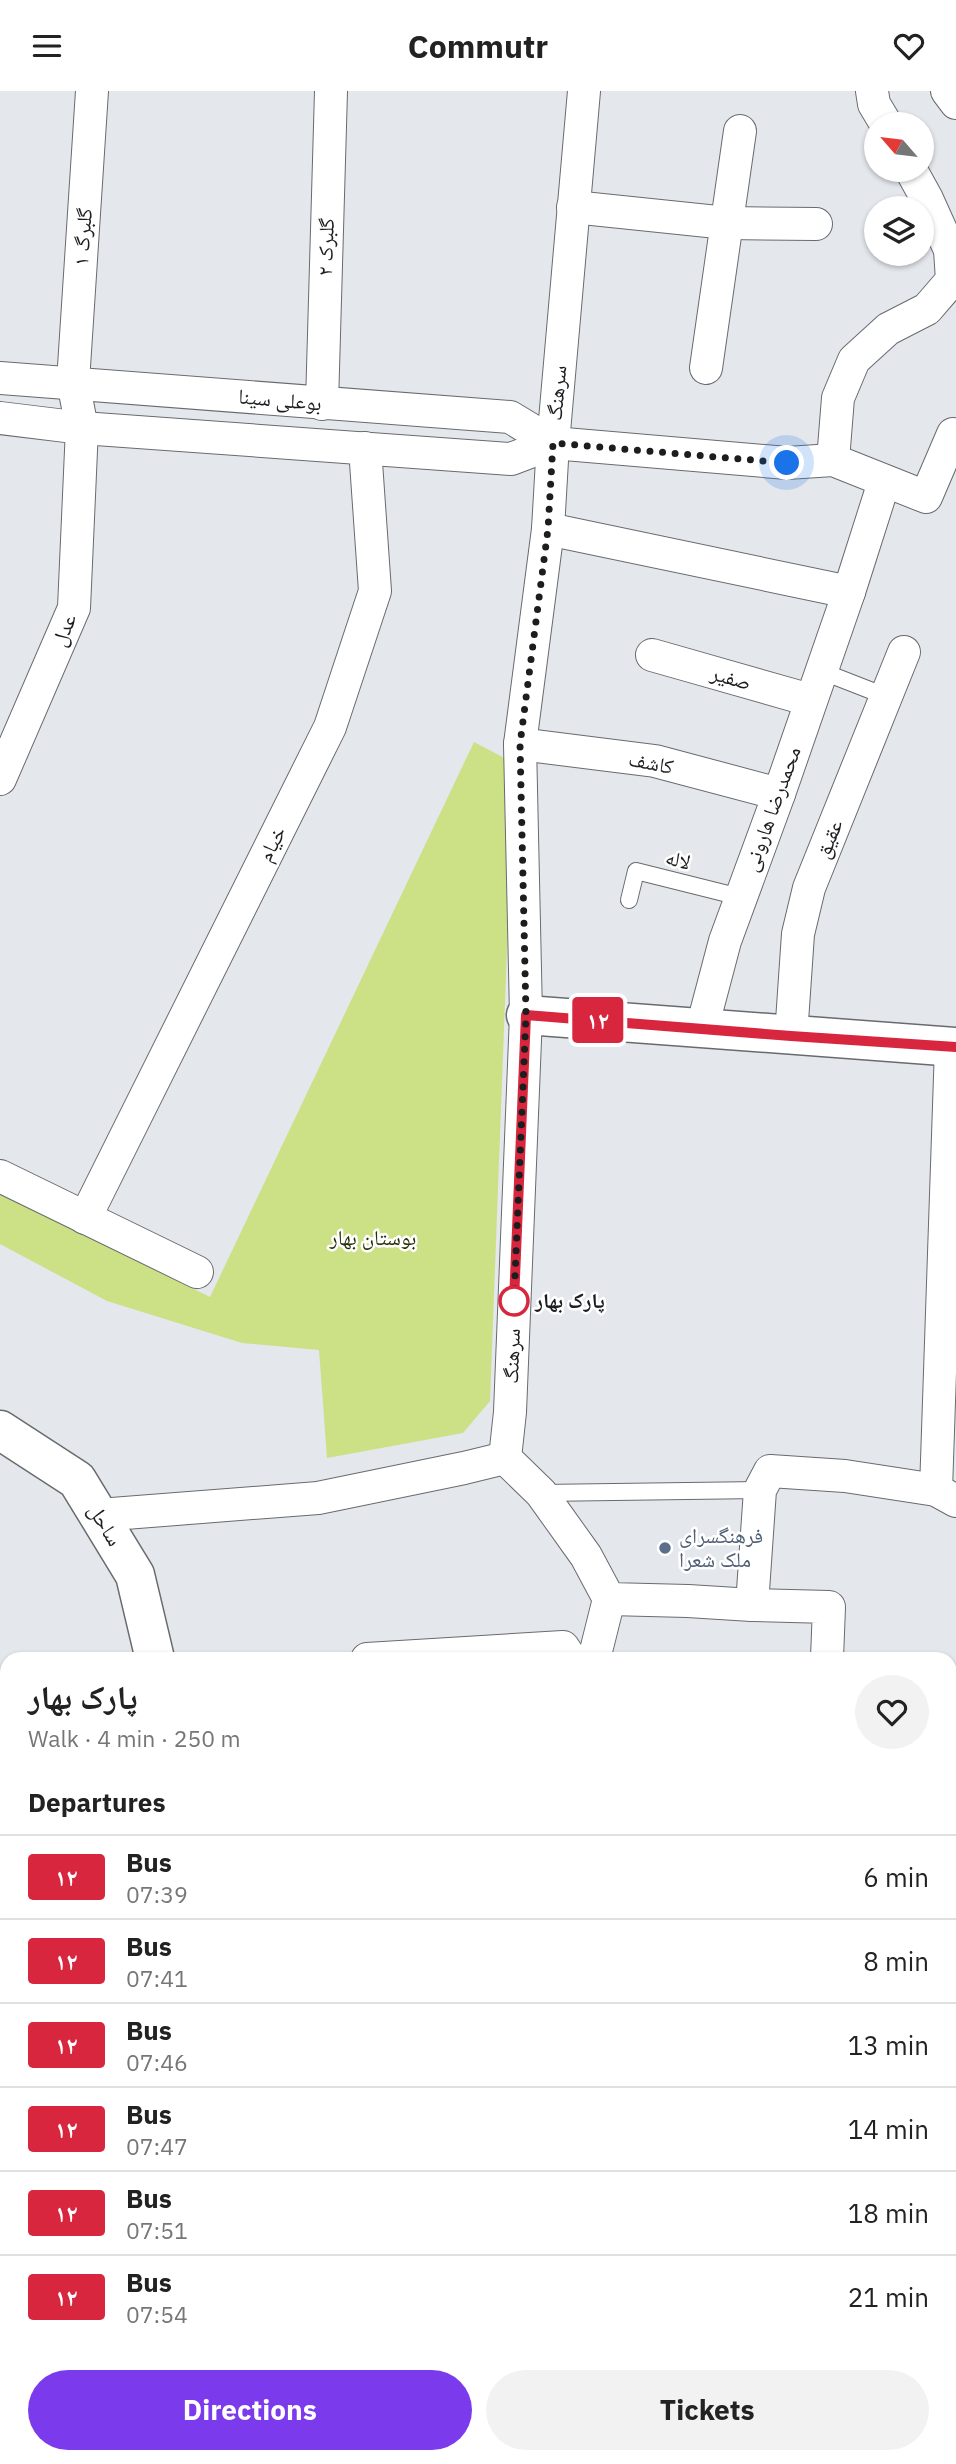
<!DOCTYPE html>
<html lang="en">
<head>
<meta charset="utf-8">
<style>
	body { margin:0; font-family:"IBM Plex Sans","Noto Naskh Arabic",sans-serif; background:#f2f2f2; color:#222; height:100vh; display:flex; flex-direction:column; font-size:26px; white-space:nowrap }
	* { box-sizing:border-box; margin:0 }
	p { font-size:23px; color:#767676 }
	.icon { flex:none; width:38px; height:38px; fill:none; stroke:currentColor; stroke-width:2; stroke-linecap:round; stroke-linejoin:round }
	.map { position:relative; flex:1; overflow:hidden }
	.side { position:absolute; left:0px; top:1561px; width:957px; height:812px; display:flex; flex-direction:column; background:#fff; border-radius:21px 21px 0 0; box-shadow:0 2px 5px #0004 }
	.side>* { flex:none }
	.badge { padding:0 14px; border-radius:5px; font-size:24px; line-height:46px }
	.needle { width:46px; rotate:298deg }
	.controls { position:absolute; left:864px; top:21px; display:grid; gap:14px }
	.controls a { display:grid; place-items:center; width:70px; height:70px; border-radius:50%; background:#fff; box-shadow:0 2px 5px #0004; font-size:35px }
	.you { position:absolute; width:35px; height:35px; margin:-18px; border:5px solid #fff; border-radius:50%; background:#1a73e8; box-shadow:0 0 0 10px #1a73e833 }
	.map>.badge { position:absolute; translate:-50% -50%; box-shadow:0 0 0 4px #fff }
	h2 { padding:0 28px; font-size:26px; line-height:63px }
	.round { display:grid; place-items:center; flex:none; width:74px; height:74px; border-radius:37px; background:#f2f2f2 }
	.overview { display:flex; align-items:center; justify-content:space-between; height:119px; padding:0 28px }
	h1 { font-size:33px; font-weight:800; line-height:52px }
	.primary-button { display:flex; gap:14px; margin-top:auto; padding:14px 28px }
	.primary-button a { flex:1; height:80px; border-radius:42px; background:#7c3aed; color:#fff; font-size:28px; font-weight:800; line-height:80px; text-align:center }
	.primary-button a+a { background:#f2f2f2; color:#222 }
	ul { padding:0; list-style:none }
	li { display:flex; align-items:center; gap:21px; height:84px; padding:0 28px; border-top:2px solid #e0e0e0 }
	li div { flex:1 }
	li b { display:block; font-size:26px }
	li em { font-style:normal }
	li .badge { min-width:77px; font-weight:700; text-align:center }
	header { display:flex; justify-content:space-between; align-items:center; height:91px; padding:0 28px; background:#fff; font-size:32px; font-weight:800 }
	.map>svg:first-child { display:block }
	.green { fill:#cce086 }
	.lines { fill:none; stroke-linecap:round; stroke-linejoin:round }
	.service-casing { stroke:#686b6e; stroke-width:18 }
	.minor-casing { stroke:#686b6e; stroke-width:34 }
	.tertiary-casing { stroke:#686b6e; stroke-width:41 }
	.path { stroke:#8e9094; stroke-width:4.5; stroke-dasharray:3.5 5; stroke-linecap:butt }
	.service { stroke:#fff; stroke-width:16 }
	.minor { stroke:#fff; stroke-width:32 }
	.tertiary { stroke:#fff; stroke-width:38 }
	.line-casing { stroke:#fff; stroke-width:16 }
	.line { stroke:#d7263d; stroke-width:10 }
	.walk { stroke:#1c1d1f; stroke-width:7; stroke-dasharray:0 12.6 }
	.stop-dot { fill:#fff; stroke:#d7263d; stroke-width:3.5 }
	.service-dot { fill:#5c6f8a; stroke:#fff; stroke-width:2.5 }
	.labels { text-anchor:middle; stroke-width:5; stroke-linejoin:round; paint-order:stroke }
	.street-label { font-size:21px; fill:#1c1d1f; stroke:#fff }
	.park-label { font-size:21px; fill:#282f07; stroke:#fff }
	.stop-label { font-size:21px; font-weight:bold; fill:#1c1d1f; stroke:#fff; text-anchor:start }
	.service-label { font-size:21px; fill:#4e5e75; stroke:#fff; text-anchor:start }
</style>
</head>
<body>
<header><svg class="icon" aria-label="menu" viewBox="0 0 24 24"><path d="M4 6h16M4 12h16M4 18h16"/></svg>Commutr<svg class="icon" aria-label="heart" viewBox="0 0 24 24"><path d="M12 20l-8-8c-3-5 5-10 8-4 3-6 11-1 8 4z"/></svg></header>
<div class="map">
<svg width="956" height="2373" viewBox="0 0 956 2373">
	<rect width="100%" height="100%" fill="#e4e7ec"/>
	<!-- green -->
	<polygon class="green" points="474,651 514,672 490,1310 463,1342 327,1367 319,1259 242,1252 107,1210 0,1153 0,1102 210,1206"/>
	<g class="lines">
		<defs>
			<g id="service">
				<polyline points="821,580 885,605"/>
				<polyline points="629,809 636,780 740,806"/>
				<polyline points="541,1402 760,1399"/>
			</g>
			<g id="minor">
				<polyline points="872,0 874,13 886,33"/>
				<polyline points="947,0 956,12"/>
				<polyline points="573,116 727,132 816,133"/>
				<polyline points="706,277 740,40"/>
				<polyline points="0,287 510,326 553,352"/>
				<polyline points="322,313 331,0"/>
				<polyline points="0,327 82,337 511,368 553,352 787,372 833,369 926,406 953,343"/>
				<polyline points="833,369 838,307 854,269 888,238 927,218 952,189 950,159 927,108 911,79"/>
				<polyline points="548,438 849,501"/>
				<polyline points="652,564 810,609"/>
				<polyline points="520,653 655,670 779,703"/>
				<polyline points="0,688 74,517 82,337 73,291 92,0"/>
				<polyline points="702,937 725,850 779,703 849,501 884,391"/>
				<polyline points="791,945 798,843 809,797 904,561"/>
				<polyline points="0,1085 197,1181"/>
				<polyline points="85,1127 330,636 375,500 365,357"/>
				<polyline points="505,1367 541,1402 586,1465 609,1508 688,1510 752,1514 760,1399 770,1380 845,1385 936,1399 956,1410"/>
				<polyline points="936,1399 951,956"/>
				<polyline points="99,1424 318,1407 464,1377 505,1367 510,1321 526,924 520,653 548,438 553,352 584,0"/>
				<polyline points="752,1514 829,1516 827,1567"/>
				<polyline points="367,1568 563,1556 571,1568"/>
				<polyline points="594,1568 609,1508"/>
				<polyline points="950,1625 956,1625"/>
				<polyline points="0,1874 7,1877"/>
				<polyline points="950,2034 956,2034"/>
				<polyline points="76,2366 77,2373"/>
				<polyline points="485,2366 486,2373"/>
				<polyline points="748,2366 751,2373"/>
				<polyline points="937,2366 939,2373"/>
			</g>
			<g id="tertiary">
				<polyline points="526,924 956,956"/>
				<polyline points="0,1339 77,1389 135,1484 155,1568"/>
				<polyline points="950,2327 956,2324"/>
				<polyline points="348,2366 354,2373"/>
				<polyline points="815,2373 855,2366"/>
			</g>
		</defs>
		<!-- service casing -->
		<use href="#service" class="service-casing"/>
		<!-- minor casing -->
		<use href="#minor" class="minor-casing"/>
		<!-- tertiary casing -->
		<use href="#tertiary" class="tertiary-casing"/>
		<!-- path -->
		<polyline class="path" points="950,1878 956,1877"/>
		<!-- service -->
		<use href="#service" class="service"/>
		<!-- minor -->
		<use href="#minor" class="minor"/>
		<!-- tertiary -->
		<use href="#tertiary" class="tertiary"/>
	</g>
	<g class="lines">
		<defs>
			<polyline id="line" points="514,1210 526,924 791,945 956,956"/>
		</defs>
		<!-- line casing -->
		<use href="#line" class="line-casing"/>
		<!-- line -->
		<use href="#line" class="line"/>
		<!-- walk -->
		<polyline class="walk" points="514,1210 526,924 520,653 548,438 553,352 787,372"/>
	</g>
	<!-- markers -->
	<circle class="stop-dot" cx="514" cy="1210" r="14"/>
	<circle class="service-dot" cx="665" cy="1457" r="7"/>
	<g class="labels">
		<!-- street labels -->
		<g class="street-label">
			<text transform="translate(83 146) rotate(-86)" y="7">گلبرگ ۱</text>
			<text transform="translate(326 156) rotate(-88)" y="7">گلبرک ۲</text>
			<text transform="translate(557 302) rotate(-85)" y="7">سرهنگ</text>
			<text transform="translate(280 309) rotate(5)" y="7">بوعلی سینا</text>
			<text transform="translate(64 539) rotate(-68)" y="7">عدل</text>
			<text transform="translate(731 587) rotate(16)" y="7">صفیر</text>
			<text transform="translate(651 672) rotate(11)" y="7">کاشف</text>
			<text transform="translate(772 718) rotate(-70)" y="7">محمدرضا هارونی</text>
			<text transform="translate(829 748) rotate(-68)" y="7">عقیق</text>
			<text transform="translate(272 753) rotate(-63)" y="7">خیام</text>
			<text transform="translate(678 769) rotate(14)" y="7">لاله</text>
			<text transform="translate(512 1265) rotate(-88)" y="7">سرهنگ</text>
			<text transform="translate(105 1434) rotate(59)" y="7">ساحل</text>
		</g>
		<!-- park labels -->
		<g class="park-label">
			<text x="373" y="1154">بوستان بهار</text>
		</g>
		<!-- stop labels -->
		<g class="stop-label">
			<text x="535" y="1217">پارک بهار</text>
		</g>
		<!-- service labels -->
		<g class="service-label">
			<text x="679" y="1452">فرهنگسرای<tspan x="679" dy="24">ملک شعرا</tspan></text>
		</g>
	</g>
</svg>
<div class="controls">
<a><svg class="needle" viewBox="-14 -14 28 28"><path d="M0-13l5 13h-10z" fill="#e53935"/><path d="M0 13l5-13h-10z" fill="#767676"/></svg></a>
<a><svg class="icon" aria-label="layers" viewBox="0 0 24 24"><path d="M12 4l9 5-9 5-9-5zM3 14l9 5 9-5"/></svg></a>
</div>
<div class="you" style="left:787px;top:372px"></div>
<b class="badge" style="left:598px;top:929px;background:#d7263d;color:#fff">۱۲</b>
<section class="side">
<div class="overview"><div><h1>پارک بهار</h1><p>Walk · 4 min · 250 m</p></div><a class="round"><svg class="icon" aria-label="heart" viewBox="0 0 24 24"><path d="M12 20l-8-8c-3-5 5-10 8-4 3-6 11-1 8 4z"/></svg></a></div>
<h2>Departures</h2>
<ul>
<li><span class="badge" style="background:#d7263d;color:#fff">۱۲</span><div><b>Bus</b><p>07:39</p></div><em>6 min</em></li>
<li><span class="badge" style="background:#d7263d;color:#fff">۱۲</span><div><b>Bus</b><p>07:41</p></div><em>8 min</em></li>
<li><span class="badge" style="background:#d7263d;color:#fff">۱۲</span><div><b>Bus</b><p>07:46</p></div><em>13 min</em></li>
<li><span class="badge" style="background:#d7263d;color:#fff">۱۲</span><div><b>Bus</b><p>07:47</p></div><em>14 min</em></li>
<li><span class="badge" style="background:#d7263d;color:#fff">۱۲</span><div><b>Bus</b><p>07:51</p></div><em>18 min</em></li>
<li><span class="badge" style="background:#d7263d;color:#fff">۱۲</span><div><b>Bus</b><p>07:54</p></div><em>21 min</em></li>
</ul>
<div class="primary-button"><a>Directions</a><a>Tickets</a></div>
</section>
</div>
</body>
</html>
